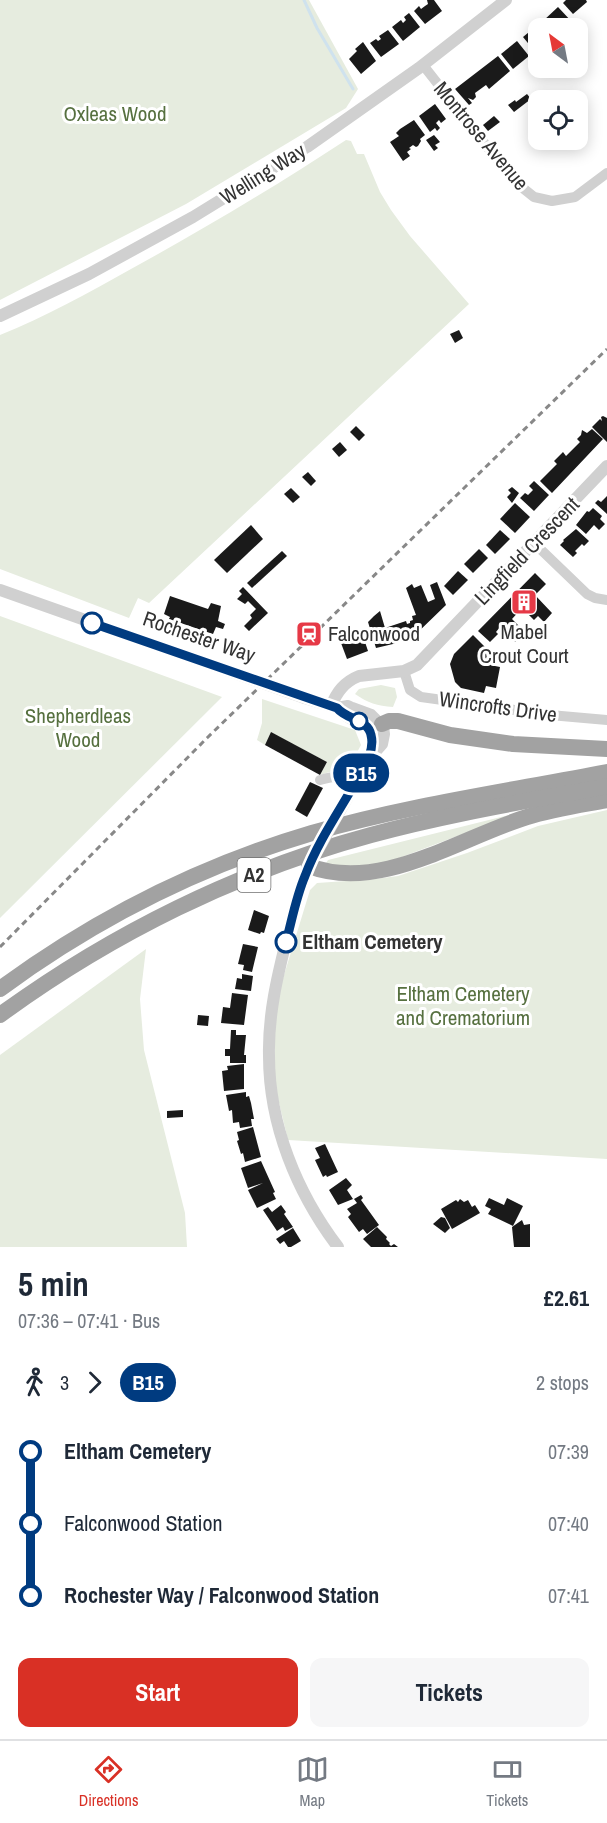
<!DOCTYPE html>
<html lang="en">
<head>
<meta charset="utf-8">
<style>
	body { margin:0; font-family:"Archivo Narrow",sans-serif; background:#f6f6f7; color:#1f2937; height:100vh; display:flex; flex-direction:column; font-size:22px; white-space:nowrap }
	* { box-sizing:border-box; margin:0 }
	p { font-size:20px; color:#747a83 }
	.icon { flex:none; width:33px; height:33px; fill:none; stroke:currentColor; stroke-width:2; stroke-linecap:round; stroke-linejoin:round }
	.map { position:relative; height:1247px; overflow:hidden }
	.details { display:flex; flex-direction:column; background:#fff; flex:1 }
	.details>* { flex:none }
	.badge { padding:0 12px; border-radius:20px; font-size:21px; line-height:39px }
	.needle { width:39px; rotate:328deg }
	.controls { position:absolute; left:528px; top:18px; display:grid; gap:12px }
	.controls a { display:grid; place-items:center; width:60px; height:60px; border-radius:12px; background:#fff; box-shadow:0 3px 15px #0003; font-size:30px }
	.map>.badge { position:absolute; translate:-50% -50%; box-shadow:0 0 0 3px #fff }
	.legs { display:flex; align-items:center; gap:9px; height:66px; padding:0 18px; font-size:20px }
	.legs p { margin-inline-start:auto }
	.headline { display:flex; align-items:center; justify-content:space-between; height:102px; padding:0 18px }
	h1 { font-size:33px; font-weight:800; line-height:45px }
	.action { display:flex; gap:12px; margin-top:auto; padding:12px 18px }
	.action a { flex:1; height:69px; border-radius:12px; background:#d93025; color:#fff; font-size:24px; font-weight:800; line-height:69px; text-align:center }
	.action a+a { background:#f6f6f7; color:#1f2937 }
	ul { padding:0 18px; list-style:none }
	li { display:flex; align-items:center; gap:21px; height:72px; font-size:22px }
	li i { display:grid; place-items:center; width:9px; height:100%; margin:0 8px; background:currentColor }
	li i::after { content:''; width:15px; height:15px; margin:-8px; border:4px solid; border-radius:50%; background:#fff }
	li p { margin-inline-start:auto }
	li:first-child i { background:linear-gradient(#0000 50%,currentColor 0) }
	li:last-child i { background:linear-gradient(currentColor 50%,#0000 0) }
	.dock { display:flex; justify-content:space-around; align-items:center; height:84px; border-top:2px solid #e0e1e3; background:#fff; font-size:16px; color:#747a83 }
	.dock a { display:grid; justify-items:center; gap:3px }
	.dock .active { color:#d93025 }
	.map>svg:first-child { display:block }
	.green { fill:#e6ecdf }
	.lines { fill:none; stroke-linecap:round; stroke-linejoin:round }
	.stream { stroke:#cfe2ee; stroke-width:3 }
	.building { fill:#1a1a1a }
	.minor { stroke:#d0d0d0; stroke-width:10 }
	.tertiary { stroke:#d0d0d0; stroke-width:12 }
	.trunk { stroke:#a2a2a2; stroke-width:16 }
	.rail { stroke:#888; stroke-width:3; stroke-dasharray:6 4.5; stroke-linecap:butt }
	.tertiary-bridge { stroke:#d0d0d0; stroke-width:12 }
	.line-1-casing { stroke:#fff; stroke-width:14 }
	.line-1 { stroke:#003b80; stroke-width:9 }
	.stop-1-dot { fill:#fff; stroke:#003b80; stroke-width:3 }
	.labels { text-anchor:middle; stroke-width:6; stroke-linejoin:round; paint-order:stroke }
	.shield { fill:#fff; stroke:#707070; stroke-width:1.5 }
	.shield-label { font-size:20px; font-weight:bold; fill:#333 }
	.park-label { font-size:21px; fill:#56703f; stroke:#fff }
	.street-label { font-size:21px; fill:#333; stroke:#fff }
	.poi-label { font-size:21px; fill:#333; stroke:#fff }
	.stop-label { font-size:21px; font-weight:bold; fill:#333; stroke:#fff; text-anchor:start }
</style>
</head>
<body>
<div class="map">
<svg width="607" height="1247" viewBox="0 0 607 1247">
	<rect width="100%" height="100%" fill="#fff"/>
	<!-- green -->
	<g class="green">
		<polygon points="0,0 309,0 358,89 346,108 186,204 0,300"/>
		<path d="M346,140L351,141L357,154H364L380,192L391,210L410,236L469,304L149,603L138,598L129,618L0,569V335C45,317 88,293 131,269C204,229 276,186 346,140Z"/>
		<polygon points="0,616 222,697 0,918"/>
		<path d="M381,685L395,688L397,697L393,707C377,706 368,703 355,694L359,689Z"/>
		<polygon points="262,699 355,730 361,745 348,769 336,770 320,775 327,762 272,733 265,745 257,740 262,723"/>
		<polygon points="607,810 607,1159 288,1140 275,1086 275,1020 280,988 310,890 317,883 375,879 398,876 467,853 538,826"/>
		<polygon points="521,812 383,864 323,868 328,860"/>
		<polygon points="146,949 140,999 144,1050 185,1213 187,1247 0,1247 0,1055"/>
	</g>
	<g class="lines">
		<!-- stream -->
		<polyline class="stream" points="304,0 317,28 353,89"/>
	</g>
	<!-- building -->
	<g class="building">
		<polygon points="427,0 434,0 442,11 425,24 414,11 419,6 421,9 425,6 428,4"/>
		<polygon points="566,0 586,0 587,2 573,14 563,3"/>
		<polygon points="558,7 572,22 567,26 570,28 549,28 543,21"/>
		<polygon points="409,13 420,27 403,41 392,27 401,20 403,23 406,20 404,17"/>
		<polygon points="540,23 545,28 538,28 538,43 532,48 523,37"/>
		<polygon points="388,30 399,44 381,57 370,43 376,39 378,41 381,39 379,36"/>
		<polygon points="517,41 529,56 513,69 501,54"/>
		<polygon points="363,42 376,61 361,74 349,59 357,51 355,49"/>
		<polygon points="498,56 510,71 489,89 486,85 475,93 476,97 473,100 468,98 472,103 469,105 455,89"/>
		<polygon points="527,94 531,99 514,112 508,105 515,100 516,102"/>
		<polygon points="435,104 446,119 441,123 439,120 436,123 440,128 437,131 435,128 430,132 419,116"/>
		<polygon points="494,116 500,122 488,131 483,125"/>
		<polygon points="414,120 425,135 420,139 421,141 418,146 416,147 413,145 409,148 411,149 407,152 410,156 403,161 390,142 399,136 396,133 400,129"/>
		<polygon points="434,135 440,142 435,145 438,148 434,151 426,140"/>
		<polygon points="459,330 463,338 455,343 450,334"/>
		<polygon points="603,416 607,418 607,442 592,427 600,419 602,421 601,417"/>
		<polygon points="356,426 365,435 359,441 350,432"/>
		<polygon points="592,429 603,439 552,493 540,481 557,464 554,461 563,452 566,456 580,442 577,439 581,435 582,430 587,433"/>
		<polygon points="340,442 347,450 339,457 332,449"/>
		<polygon points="308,472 316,481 311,486 302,477"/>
		<polygon points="534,481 549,495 534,511 520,498 525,493 528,495 533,490 529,486"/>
		<polygon points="512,487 519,493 512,503 507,497 511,493 508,490"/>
		<polygon points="291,488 300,497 293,503 284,494"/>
		<polygon points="607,496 607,514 595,503 598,500 601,502"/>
		<polygon points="515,503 530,517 515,533 500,519"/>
		<polygon points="593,508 602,516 600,519 605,524 599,530 594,525 586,534 576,525 587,511 589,512"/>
		<polygon points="251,525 263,539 227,573 214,560"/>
		<polygon points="576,529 589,541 584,546 582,544 575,551 577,553 573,557 560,545 564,541 563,540"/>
		<polygon points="500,530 510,539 495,554 486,545"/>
		<polygon points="479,549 488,558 473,573 464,564"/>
		<polygon points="282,551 287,556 252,588 247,583"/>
		<polygon points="458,571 468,580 453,595 444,586"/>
		<polygon points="535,573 546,584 535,595 552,613 544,622 538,616 534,620 522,608 512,619 525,632 515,642 500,627 496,632 498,634 490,642 478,631"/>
		<polygon points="437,582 446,605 415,635 393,644 376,648 368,622 374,616 380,611 385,628 406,621 407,624 410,623 410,621 413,620 412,616 416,615 406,588 412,584 414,588 421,585 428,602 435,599 430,585"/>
		<polygon points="243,587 268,613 249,631 244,626 252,618 250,615 256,609 248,601 245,604 237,599 242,594 239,591"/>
		<polygon points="170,596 208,609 211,603 221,606 218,621 225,624 223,629 216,627 213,634 169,619 170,617 164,614"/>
		<polygon points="473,635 496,658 495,666 500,667 496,688 486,686 484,693 461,688 455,682 450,664 454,654"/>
		<polygon points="363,636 368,651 347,659 341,643"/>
		<polygon points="271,732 327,762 320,775 265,745"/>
		<polygon points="310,782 323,788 307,817 295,810"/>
		<polygon points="254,910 269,916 264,933 261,932 260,934 248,930"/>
		<polygon points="243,944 258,947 252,972 243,970 244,965 238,964"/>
		<polygon points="242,974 253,976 251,991 235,989 237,978 242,979"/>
		<polygon points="232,993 248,995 244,1025 221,1023 223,1007 230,1008"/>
		<polygon points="198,1015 209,1016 208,1026 197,1025"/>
		<polygon points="231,1030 236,1030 236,1035 246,1035 244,1055 246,1055 246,1063 230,1063 230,1056 225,1056 225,1049 230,1049"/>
		<polygon points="244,1064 244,1089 224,1091 222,1071 228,1070 227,1066"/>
		<polygon points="246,1092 246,1097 249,1096 251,1103 254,1119 251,1119 252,1126 240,1128 239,1122 233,1123 232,1110 229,1111 226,1095"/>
		<polygon points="183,1110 183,1117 167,1118 167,1111"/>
		<polygon points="253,1127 261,1157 245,1162 243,1153 241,1154 237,1141 239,1140 237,1132"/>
		<polygon points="325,1144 338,1172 327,1177 326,1175 323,1177 315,1160 320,1158 315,1148"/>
		<polygon points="261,1161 275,1192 273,1193 276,1199 257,1208 248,1190 263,1183 248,1188 241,1168"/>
		<polygon points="346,1178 352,1185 347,1190 353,1199 338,1205 329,1190"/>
		<polygon points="361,1195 363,1198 361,1200 379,1225 367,1234 363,1229 359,1232 348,1217 351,1214 347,1209 357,1203 354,1199"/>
		<polygon points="489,1198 504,1205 507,1198 523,1206 513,1226 488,1214 491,1209 485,1206"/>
		<polygon points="460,1199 464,1202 468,1200 472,1207 475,1205 480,1213 452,1229 441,1209 456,1200 458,1202"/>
		<polygon points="281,1205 286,1212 284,1214 293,1227 285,1231 283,1227 277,1231 263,1210 268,1207 272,1212"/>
		<polygon points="441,1217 445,1218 450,1228 445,1233 433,1224"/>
		<polygon points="522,1220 524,1225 530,1224 530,1247 514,1247 512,1227"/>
		<polygon points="377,1227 387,1237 386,1239 390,1243 389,1244 391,1246 394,1244 398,1247 371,1247 363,1239"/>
		<polygon points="293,1228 301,1241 291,1247 288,1247 284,1241 280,1244 276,1239"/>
	</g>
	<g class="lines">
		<!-- minor -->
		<g class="minor">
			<polyline points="423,65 514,181 534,197 552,201 575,197 607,173"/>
			<polyline points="534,543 587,594 595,598 607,600"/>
			<polyline points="404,671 410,690 421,697 550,715 607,720"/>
			<path d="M320,780C335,776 342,775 356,782"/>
		</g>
		<!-- tertiary -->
		<g class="tertiary">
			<polyline points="0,316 89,274 193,217 307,147 419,68 506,0"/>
			<polyline points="0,590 246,677"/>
			<polyline points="305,698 337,708 348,706 352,708 371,715 383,727 384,734 382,744 367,761 347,798"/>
			<path d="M331,706C337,692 344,682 359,676L404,671L417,665L607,466"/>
			<path d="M337,708C354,728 381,718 369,756"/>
			<path d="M310,864C299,888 294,913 287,938C277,977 268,1016 269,1056C269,1125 297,1193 338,1247"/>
		</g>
		<!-- trunk -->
		<g class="trunk">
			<polyline points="382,724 389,721 398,721 450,735 513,744 607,749"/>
			<path d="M309,866C380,893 459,838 527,817C552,809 580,805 607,800"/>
			<path d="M0,989C94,920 200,866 312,833C409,805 509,791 607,772"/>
			<path d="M0,1015C111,934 238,871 371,835C448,814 528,801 607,786"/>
		</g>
		<!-- rail -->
		<polyline class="rail" points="0,947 207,738 607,349"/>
		<!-- tertiary-bridge -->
		<g class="tertiary-bridge">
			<polyline points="246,677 305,698"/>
			<polyline points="310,864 347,798"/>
		</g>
	</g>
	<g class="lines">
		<defs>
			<path id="line-1" d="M92,623L337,708C347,720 368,719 371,735C375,750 365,766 358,778C340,810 318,841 305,876C296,897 292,920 286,942"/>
		</defs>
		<!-- line-1 casing -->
		<use href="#line-1" class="line-1-casing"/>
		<!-- line-1 -->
		<use href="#line-1" class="line-1"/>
	</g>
	<!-- icons -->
	<defs>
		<symbol id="building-square" viewBox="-11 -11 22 22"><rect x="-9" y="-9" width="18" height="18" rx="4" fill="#e63946" stroke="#fff"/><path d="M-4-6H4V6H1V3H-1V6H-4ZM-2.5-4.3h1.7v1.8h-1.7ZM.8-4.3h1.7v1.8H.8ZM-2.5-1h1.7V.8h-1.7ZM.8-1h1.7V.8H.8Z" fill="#fff"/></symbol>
		<symbol id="station-square" viewBox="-11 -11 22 22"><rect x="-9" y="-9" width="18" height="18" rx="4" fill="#e63946" stroke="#fff"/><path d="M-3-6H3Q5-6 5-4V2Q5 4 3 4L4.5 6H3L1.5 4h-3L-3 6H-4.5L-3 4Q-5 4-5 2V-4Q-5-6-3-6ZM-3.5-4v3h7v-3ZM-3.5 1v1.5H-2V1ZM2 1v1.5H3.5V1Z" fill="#fff"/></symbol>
	</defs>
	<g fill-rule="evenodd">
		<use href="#building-square" x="509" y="587" width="30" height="30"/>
		<use href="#station-square" x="294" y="619" width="30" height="30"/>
	</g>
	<!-- markers -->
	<g class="stop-1-dot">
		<circle cx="92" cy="623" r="10"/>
		<circle cx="359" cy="721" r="8"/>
		<circle cx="286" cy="942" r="10"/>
	</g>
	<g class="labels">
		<!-- shield labels -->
		<rect class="shield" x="237.5" y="858" width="33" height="34" rx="4.5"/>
		<g class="shield-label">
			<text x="254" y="882">A2</text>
		</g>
		<!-- park labels -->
		<g class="park-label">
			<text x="115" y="121">Oxleas Wood</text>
			<text x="78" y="723">Shepherdleas<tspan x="78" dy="24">Wood</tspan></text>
			<text x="463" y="1001">Eltham Cemetery<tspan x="463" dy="24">and Crematorium</tspan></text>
		</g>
		<!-- street labels -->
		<g class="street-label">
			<text transform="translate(481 136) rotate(50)" y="7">Montrose Avenue</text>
			<text transform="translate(263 174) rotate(-32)" y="7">Welling Way</text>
			<text transform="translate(527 551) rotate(-46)" y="7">Lingfield Crescent</text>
			<text transform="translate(199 637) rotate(19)" y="7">Rochester Way</text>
			<text transform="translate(498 707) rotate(8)" y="7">Wincrofts Drive</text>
		</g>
		<!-- poi labels -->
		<g class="poi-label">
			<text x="524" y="639">Mabel<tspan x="524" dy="24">Crout Court</tspan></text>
			<text x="328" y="641" text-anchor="start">Falconwood</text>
		</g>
		<!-- stop labels -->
		<g class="stop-label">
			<text x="302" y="949">Eltham Cemetery</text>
		</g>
	</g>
</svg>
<div class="controls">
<a><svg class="needle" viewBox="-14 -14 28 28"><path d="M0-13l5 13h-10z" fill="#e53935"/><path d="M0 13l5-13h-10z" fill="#747a83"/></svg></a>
<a><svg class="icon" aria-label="locate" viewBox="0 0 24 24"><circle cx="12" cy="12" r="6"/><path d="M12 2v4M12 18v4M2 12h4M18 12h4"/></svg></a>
</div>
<b class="badge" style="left:361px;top:773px;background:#003b80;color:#fff">B15</b>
</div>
<section class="details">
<div class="headline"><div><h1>5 min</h1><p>07:36 – 07:41 · Bus</p></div><b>£2.61</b></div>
<div class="legs"><svg class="icon" aria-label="walk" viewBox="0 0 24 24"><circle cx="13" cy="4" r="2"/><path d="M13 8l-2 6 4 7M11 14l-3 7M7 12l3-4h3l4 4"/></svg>3<svg class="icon" aria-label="forward" viewBox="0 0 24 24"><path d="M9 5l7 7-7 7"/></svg><b class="badge" style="background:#003b80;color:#fff">B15</b><p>2 stops</p></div>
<ul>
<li><i style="color:#003b80"></i><b>Eltham Cemetery</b><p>07:39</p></li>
<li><i style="color:#003b80"></i><span>Falconwood Station</span><p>07:40</p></li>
<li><i style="color:#003b80"></i><b>Rochester Way / Falconwood Station</b><p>07:41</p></li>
</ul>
<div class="action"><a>Start</a><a>Tickets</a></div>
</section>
<nav class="dock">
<a class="active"><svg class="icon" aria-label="directions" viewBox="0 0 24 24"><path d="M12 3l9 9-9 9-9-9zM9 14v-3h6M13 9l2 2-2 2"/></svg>Directions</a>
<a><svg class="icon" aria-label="map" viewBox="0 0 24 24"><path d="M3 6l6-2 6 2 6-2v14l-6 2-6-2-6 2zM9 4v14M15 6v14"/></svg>Map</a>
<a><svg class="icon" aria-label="tickets" viewBox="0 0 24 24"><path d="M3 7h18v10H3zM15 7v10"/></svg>Tickets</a>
</nav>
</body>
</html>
